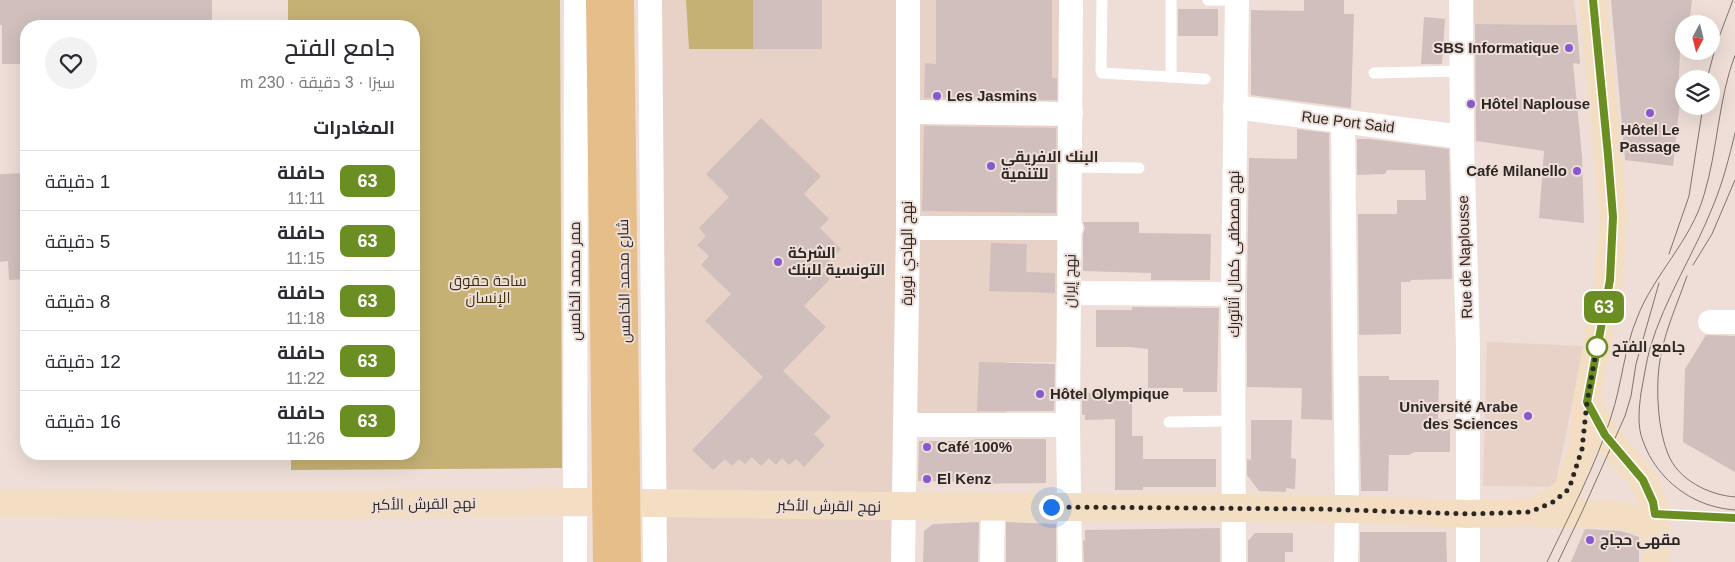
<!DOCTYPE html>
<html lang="ar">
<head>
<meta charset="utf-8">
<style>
	body { margin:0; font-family:Arial,Cairo,sans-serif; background:#f2f2f3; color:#2b2b33; direction:rtl; height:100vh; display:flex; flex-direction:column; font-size:19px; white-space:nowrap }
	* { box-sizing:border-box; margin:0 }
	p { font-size:16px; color:#7c7c81 }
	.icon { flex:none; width:28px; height:28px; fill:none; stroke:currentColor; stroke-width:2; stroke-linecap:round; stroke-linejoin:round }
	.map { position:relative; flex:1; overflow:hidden; direction:ltr }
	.sheet { position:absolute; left:20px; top:20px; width:400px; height:440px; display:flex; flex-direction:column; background:#fff; border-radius:20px; box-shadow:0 5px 20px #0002; direction:rtl }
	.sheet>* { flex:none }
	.badge { padding:0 10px; border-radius:8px; font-size:18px; line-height:32px }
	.needle { width:32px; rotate:187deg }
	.controls { position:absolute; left:1675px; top:15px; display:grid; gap:10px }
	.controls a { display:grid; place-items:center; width:45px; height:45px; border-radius:50%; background:#fff; box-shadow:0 5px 20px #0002; font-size:25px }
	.you { position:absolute; width:25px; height:25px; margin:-12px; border:4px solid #fff; border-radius:50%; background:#1a73e8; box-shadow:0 0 0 8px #1a73e833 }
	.map>.badge { position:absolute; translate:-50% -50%; box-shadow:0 0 0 2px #fff }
	h2 { padding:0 25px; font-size:19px; line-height:45px }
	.round { display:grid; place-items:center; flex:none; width:52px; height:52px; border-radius:26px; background:#f2f2f3 }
	.headline { display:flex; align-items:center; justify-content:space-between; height:85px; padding:0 25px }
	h1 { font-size:24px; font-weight:600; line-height:38px }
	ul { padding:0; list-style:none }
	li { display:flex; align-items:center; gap:15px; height:60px; padding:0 25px; border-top:1px solid #e1e1e2 }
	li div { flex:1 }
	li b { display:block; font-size:19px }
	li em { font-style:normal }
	li .badge { min-width:55px; font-weight:700; text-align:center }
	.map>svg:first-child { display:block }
	.built { fill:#e8d2c7 }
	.green { fill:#c5b174 }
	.building { fill:#d0bfbd }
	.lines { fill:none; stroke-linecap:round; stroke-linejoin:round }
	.service { stroke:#fff; stroke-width:11 }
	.minor { stroke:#fff; stroke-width:24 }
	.secondary { stroke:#f3dec4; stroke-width:28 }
	.primary { stroke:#e6be8a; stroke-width:28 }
	.tram { stroke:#7e746f; stroke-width:1 }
	.line-casing { stroke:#fff; stroke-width:11 }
	.line { stroke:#6b8e23; stroke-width:8 }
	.walk { stroke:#2d2724; stroke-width:5; stroke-dasharray:0 9 }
	.poi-dot { fill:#8858d1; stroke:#eeded7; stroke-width:2 }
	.stop-dot { fill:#fff; stroke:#6b8e23; stroke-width:2.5 }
	.labels { text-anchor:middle; stroke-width:4; stroke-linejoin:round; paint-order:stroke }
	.poi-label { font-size:15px; font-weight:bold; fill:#2d2724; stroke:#eeded7; text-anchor:start }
	.street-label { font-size:15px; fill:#2d2724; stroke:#eeded7 }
	.park-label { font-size:15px; fill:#3f320c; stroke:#eeded7 }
	.stop-label { font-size:15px; font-weight:bold; fill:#2d2724; stroke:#eeded7; text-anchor:start }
</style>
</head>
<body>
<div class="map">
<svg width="1735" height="562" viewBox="0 0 1735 562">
	<rect width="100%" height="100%" fill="#eeded7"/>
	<!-- built -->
	<g class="built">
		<polygon points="660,0 1065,0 1064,362 1006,362 1006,426 897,426 894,562 666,562"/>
		<polygon points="1474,0 1574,0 1577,25 1474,24"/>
		<polygon points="1487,342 1584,346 1555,487 1483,486"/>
	</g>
	<!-- green -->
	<g class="green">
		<polygon points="288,0 560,0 562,468 291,470 291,454 414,454 414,26 288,26"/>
		<polygon points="686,0 753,0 753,49 689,49"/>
	</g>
	<!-- building -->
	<g class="building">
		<polygon points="0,0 212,0 212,26 26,26 26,64 2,64 2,25 0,25"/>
		<rect x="753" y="0" width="69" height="49"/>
		<polygon points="936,0 1052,0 1052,78 1057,78 1057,100 924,98 925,63 936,64"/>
		<polygon points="1304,0 1344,0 1344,14 1354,14 1351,108 1251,95 1251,10 1304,11"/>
		<polygon points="1611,0 1692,0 1689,24 1684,24 1684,49 1680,49 1678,100 1680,101 1673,166 1625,160"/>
		<rect x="1178" y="9" width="40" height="27"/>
		<polygon points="1424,17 1445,19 1442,64 1421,64"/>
		<polygon points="1475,24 1577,25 1580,64 1573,63 1582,156 1584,223 1539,218 1544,151 1476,141"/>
		<polygon points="761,118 821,176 804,194 829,219 820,228 841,249 821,270 830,279 804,306 826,327 783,371 831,417 814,434 825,445 804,467 796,459 789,465 782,458 776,465 769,458 761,466 752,457 745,464 739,459 732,466 725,459 713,470 692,450 763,377 705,321 731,294 701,265 709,256 697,245 706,236 699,228 729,197 706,174"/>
		<polygon points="924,126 1056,128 1056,213 922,211"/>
		<polygon points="1297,129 1329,133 1332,420 1301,419 1302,388 1247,387 1247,294 1249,158 1297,159"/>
		<polygon points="1357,139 1370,139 1449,149 1452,279 1411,280 1410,282 1401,282 1401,334 1359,335 1358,214 1397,214 1397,200 1426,200 1425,170 1387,170 1385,174 1357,175"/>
		<polygon points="26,173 26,279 9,280 8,261 0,262 0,174"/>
		<polygon points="1083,222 1139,222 1139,233 1211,234 1210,280 1151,280 1151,273 1083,271 1083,234 1085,228"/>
		<polygon points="991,243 1027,244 1026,272 1055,273 1055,293 989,291"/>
		<polygon points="1132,307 1219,308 1217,392 1183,392 1183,388 1148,388 1148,349 1130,347 1096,347 1096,310 1132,310"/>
		<polygon points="1706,335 1735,336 1735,472 1683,442 1685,369"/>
		<polygon points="979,362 1055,364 1054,411 977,411"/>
		<polygon points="1359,376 1389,376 1389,380 1439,380 1438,419 1450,419 1450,452 1415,452 1409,455 1389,455 1388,491 1361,491"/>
		<polygon points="1132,392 1132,436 1143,436 1143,459 1216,459 1216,487 1143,487 1143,490 1115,490 1115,419 1085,420 1085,415 1082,415 1082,393"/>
		<polygon points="1251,420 1292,420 1291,458 1296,459 1295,489 1286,488 1286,492 1259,491 1247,475 1247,459 1251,460"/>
		<polygon points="976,439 1046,439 1046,483 969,484 969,482 918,481 919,441 969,441"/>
		<polygon points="979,522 978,562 923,562 924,531 933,524"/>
		<polygon points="1006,522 1056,524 1056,562 1006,562"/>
		<polygon points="1220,528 1220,562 1084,562 1083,540 1085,541 1085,530"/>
		<polygon points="1585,529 1621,531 1639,537 1639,562 1571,562"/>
		<polygon points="1360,532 1446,532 1447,562 1360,562"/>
		<polygon points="1255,533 1293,533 1293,552 1285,552 1285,562 1248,562 1248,541"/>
	</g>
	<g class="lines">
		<!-- service -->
		<g class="service">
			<polyline points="1102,0 1101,70 1102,73 1205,79"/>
			<polyline points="1208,0 1237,0"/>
			<polyline points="1374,73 1461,71"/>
			<polyline points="1171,77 1171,0"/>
			<polyline points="1071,167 1139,168"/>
			<polyline points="1169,422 1233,421"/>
		</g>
		<!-- minor -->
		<g class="minor">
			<polyline points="650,0 655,562"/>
			<polyline points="1461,0 1462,137 1468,346 1468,562"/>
			<polyline points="1235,107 1462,137"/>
			<polyline points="908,112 1071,114"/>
			<polyline points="1343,121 1347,509 1346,562"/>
			<polyline points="908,228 1071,228"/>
			<polyline points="1070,293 1233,294"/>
			<polyline points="1710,322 1735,322"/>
			<polyline points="906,425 1068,425"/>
			<polyline points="575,562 576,0"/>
			<polyline points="903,562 908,228 908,0"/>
			<polyline points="992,562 993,507"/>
			<polyline points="1070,562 1068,425 1071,0"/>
			<polyline points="1234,562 1233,294 1237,0"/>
		</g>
		<!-- secondary -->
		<g class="secondary">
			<polyline points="1587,402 1605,435 1643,480 1653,502 1656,562"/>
			<polyline points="0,503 254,506 574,502 880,506 1234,508 1347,509 1469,514 1530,512 1570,514 1593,513 1624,516 1656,526"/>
			<polyline points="1530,512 1553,502 1569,489 1582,449 1587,402 1609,279 1613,217 1608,155 1593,0"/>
		</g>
		<!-- primary -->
		<g class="primary">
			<polyline points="600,0 607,562"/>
			<polyline points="620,0 627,562"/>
		</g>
		<!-- tram -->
		<g class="tram">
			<polyline points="1707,79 1716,45 1733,0"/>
			<path d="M1735,133C1729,158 1723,182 1713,206C1694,254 1665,298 1650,348C1646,363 1644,377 1641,393C1639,408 1637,427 1643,441C1648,455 1655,466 1665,477C1684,497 1708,508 1735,510"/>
			<polyline points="1669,254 1689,196 1703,106"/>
			<polyline points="1693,265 1712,234 1735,180"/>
			<path d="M1687,276C1677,305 1662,337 1659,367C1656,392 1658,430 1668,454C1678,480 1709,495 1735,497"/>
			<path d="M1547,562C1569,516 1596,465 1611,417C1622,384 1624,349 1637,318C1654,274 1691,241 1704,195C1718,149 1718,100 1735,55"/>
			<polyline points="1558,562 1581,514 1625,416 1631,396 1636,364 1659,283"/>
		</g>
	</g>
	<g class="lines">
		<defs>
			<polyline id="line" points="1593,0 1608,155 1613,217 1610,280 1587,402 1605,435 1643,480 1653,502 1655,514 1735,518"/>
		</defs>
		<!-- line casing -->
		<use href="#line" class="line-casing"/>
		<!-- line -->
		<use href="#line" class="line"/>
		<!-- walk -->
		<polyline class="walk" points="1051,507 1319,509 1469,514 1530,512 1553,502 1569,489 1582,449 1587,402 1597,347"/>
	</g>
	<!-- markers -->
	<g class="poi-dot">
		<circle cx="1569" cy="48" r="5"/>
		<circle cx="937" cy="96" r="5"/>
		<circle cx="1471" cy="104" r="5"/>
		<circle cx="1650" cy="113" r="5"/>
		<circle cx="991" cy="166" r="5"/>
		<circle cx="1577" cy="171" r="5"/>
		<circle cx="778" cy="262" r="5"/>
		<circle cx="1040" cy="394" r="5"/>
		<circle cx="1528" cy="416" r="5"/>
		<circle cx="927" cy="447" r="5"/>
		<circle cx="927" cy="479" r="5"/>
		<circle cx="1590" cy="540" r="5"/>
	</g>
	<circle class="stop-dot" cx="1597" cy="347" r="10"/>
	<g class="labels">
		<!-- poi labels -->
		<g class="poi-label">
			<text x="1559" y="53" text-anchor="end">SBS Informatique</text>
			<text x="947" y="101">Les Jasmins</text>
			<text x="1481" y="109">Hôtel Naplouse</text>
			<text x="1650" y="135" text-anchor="middle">Hôtel Le<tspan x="1650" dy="17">Passage</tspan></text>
			<text x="1001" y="162">البنك الافريقي<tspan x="1001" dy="17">للتنمية</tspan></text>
			<text x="1567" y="176" text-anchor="end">Café Milanello</text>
			<text x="788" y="258">الشركة<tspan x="788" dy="17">التونسية للبنك</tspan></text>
			<text x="1050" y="399">Hôtel Olympique</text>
			<text x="1518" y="412" text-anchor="end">Université Arabe<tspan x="1518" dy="17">des Sciences</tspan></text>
			<text x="937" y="452">Café 100%</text>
			<text x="937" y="484">El Kenz</text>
			<text x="1600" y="545">مقهى حجاج</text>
		</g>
		<!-- street labels -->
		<g class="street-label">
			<text transform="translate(1348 122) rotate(7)" y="5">Rue Port Said</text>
			<text transform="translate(907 253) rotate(-90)" y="5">نهج الهادي نويرة</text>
			<text transform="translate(1234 254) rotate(-90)" y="5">نهج مصطفى كمال أتاتورك</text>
			<text transform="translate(1465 257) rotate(-92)" y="5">Rue de Naplousse</text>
			<text transform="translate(575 281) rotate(-90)" y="5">ممر محمد الخامس</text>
			<text transform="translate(624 281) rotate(-91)" y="5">شارع محمد الخامس</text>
			<text transform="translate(1070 281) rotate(-89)" y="5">نهج إيران</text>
			<text transform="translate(424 504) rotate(-1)" y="5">نهج القرش الأكبر</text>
			<text transform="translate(829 506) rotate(1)" y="5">نهج القرش الأكبر</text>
		</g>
		<!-- park labels -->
		<g class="park-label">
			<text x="488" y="286">ساحة حقوق<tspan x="488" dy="17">الإنسان</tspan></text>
		</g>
		<!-- stop labels -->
		<g class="stop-label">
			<text x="1612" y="352">جامع الفتح</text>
		</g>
	</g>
</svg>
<div class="controls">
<a><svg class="needle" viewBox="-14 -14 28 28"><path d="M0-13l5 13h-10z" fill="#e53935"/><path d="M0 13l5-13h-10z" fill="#7c7c81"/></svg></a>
<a><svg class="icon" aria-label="layers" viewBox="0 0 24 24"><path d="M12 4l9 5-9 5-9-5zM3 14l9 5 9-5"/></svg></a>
</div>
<div class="you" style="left:1051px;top:507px"></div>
<b class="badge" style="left:1604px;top:307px;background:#6b8e23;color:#fff">63</b>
<section class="sheet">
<div class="headline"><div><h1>جامع الفتح</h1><p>سيرًا · 3 دقيقة · 230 m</p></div><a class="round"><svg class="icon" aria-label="heart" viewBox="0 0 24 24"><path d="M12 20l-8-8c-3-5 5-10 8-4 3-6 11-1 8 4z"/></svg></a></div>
<h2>المغادرات</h2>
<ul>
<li><span class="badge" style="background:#6b8e23;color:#fff">63</span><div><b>حافلة</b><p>11:11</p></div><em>1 دقيقة</em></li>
<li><span class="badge" style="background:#6b8e23;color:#fff">63</span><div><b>حافلة</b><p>11:15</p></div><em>5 دقيقة</em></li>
<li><span class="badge" style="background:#6b8e23;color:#fff">63</span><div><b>حافلة</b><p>11:18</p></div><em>8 دقيقة</em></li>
<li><span class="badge" style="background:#6b8e23;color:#fff">63</span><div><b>حافلة</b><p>11:22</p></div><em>12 دقيقة</em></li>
<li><span class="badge" style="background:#6b8e23;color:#fff">63</span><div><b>حافلة</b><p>11:26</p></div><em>16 دقيقة</em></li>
</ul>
</section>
</div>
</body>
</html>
